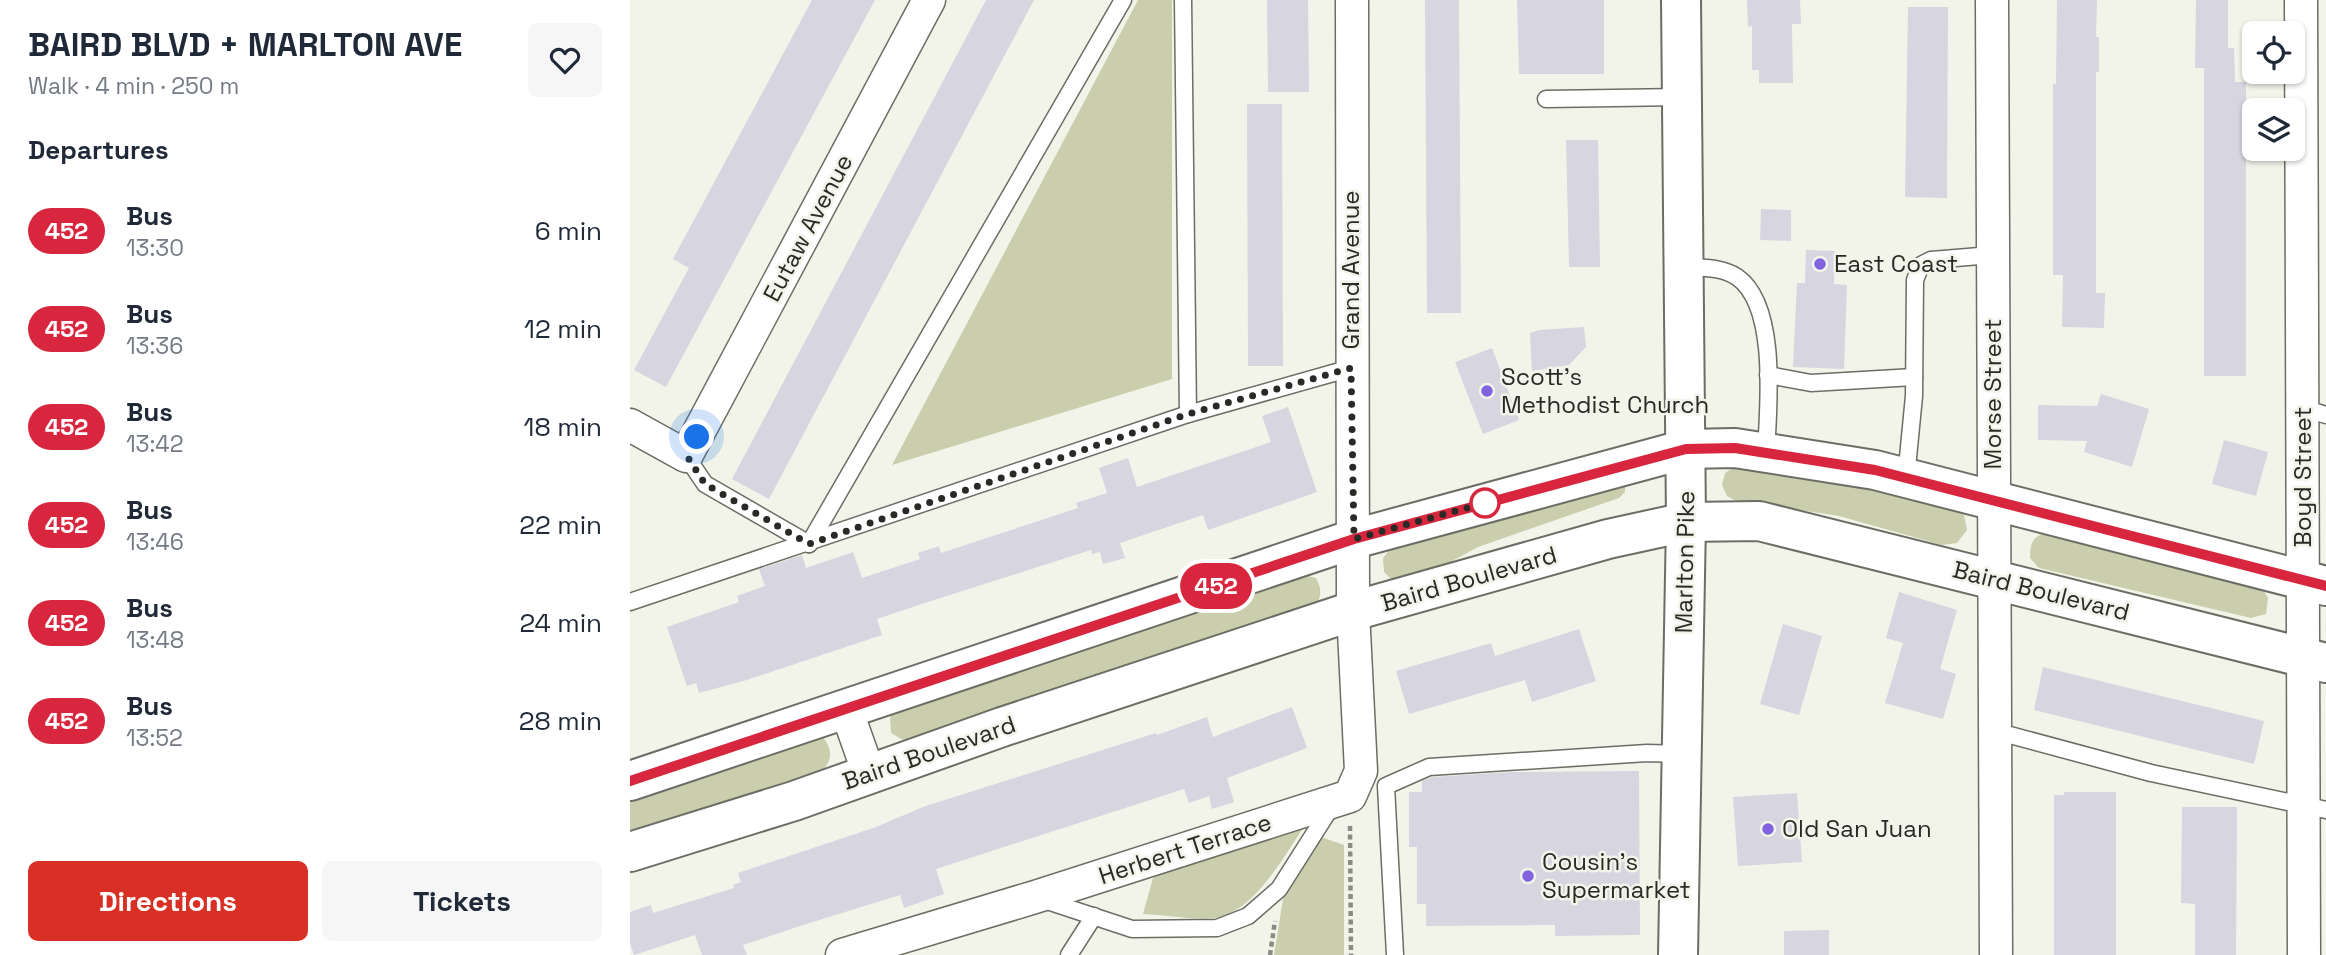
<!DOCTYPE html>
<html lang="en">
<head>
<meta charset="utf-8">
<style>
	body { margin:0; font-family:"Space Grotesk",sans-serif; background:#f6f6f7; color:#1f2937; height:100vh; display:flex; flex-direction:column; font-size:26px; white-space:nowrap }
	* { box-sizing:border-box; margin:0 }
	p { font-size:23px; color:#747a83 }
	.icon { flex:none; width:38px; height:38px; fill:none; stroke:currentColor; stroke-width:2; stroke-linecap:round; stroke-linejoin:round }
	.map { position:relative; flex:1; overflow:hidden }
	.sheet { display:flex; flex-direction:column; background:#fff; width:630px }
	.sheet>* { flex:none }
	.badge { padding:0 14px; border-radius:23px; font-size:24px; line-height:46px }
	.fabs { position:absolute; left:1612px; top:21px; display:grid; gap:14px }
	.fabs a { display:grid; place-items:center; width:63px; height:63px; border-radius:10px; background:#fff; box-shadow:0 2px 5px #0004; font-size:35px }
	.you { position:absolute; width:35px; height:35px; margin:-18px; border:5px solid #fff; border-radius:50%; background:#1a73e8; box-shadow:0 0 0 10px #1a73e833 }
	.map>.badge { position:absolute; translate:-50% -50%; box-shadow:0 0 0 4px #fff }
	h2 { padding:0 28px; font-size:26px; line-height:63px }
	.round { display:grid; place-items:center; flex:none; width:74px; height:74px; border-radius:10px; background:#f6f6f7 }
	.headline { display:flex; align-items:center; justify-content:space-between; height:119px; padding:0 28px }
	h1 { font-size:33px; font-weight:700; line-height:52px }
	.button { display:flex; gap:14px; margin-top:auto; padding:14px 28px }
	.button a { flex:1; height:80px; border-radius:10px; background:#d93025; color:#fff; font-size:28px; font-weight:700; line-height:80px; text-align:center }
	.button a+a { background:#f6f6f7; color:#1f2937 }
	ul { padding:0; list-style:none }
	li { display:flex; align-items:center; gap:21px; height:98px; padding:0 28px }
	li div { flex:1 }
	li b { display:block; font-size:26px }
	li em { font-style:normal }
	li .badge { min-width:77px; font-weight:700; text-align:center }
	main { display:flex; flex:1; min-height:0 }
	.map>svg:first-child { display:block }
	.green { fill:#caceac }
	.building { fill:#d6d5e0 }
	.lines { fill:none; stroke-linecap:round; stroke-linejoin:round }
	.lane-casing { stroke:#6c6d64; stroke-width:19 }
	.street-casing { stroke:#6c6d64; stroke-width:35 }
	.secondary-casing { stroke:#6c6d64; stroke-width:42 }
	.path { stroke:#8a8b84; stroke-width:4.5; stroke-dasharray:5 3.5; stroke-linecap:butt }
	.lane { stroke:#fff; stroke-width:16 }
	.street { stroke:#fff; stroke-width:32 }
	.secondary { stroke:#fff; stroke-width:38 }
	.line-casing { stroke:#fff; stroke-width:16 }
	.line { stroke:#d7263d; stroke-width:10 }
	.walk { stroke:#292a26; stroke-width:7; stroke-dasharray:0 12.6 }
	.poi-dot { fill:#8063de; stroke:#f3f4e9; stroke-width:2.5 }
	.stop-dot { fill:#fff; stroke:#d7263d; stroke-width:3.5 }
	.labels { text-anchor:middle; stroke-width:5; stroke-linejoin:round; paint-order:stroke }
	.street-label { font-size:24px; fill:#292a26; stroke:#f3f4e9 }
	.poi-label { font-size:24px; fill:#292a26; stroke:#f3f4e9; text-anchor:start }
</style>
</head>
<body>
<main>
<section class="sheet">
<div class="headline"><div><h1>BAIRD BLVD + MARLTON AVE</h1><p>Walk · 4 min · 250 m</p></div><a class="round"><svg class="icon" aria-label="heart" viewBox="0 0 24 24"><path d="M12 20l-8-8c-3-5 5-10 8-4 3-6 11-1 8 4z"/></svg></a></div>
<h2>Departures</h2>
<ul>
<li><span class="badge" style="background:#d7263d;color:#fff">452</span><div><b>Bus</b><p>13:30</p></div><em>6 min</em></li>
<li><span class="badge" style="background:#d7263d;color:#fff">452</span><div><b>Bus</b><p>13:36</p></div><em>12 min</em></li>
<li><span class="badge" style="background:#d7263d;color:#fff">452</span><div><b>Bus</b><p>13:42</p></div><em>18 min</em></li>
<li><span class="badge" style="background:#d7263d;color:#fff">452</span><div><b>Bus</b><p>13:46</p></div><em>22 min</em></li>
<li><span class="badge" style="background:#d7263d;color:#fff">452</span><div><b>Bus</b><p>13:48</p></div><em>24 min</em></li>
<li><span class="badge" style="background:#d7263d;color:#fff">452</span><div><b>Bus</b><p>13:52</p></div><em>28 min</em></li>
</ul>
<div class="button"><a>Directions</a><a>Tickets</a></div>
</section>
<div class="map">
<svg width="1696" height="955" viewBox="0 0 1696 955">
	<rect width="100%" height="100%" fill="#f3f4e9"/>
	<!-- green -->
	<g class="green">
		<polygon points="508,0 542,0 542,379 262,465"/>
		<path d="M1103,468C1178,471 1248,489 1321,508L1334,515L1337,530L1327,543L1312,545L1209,516L1104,500L1097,496L1092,485L1095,473Z"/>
		<polygon points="995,484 995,492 989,498 848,547 793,577 763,581 754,572 753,558 761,548"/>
		<path d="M1420,532L1630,585L1638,598L1636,614L1621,618L1409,568L1400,558C1400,541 1404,535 1420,532Z"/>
		<path d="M674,575L686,578C693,591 691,598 683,610L273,740L261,733L260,715L269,708Z"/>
		<path d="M180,736L193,737C202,750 203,758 193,770L0,832V796Z"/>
		<path d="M678,821C656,852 624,915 583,918C561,920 536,915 513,914L523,878L545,864Z"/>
		<polygon points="688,836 714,845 714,955 644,955 654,893"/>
	</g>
	<!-- building -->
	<g class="building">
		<polygon points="182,0 245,0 36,387 4,370 59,268 43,259"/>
		<polygon points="356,0 404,0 139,499 102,479"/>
		<polygon points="637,0 678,0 679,92 638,92"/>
		<polygon points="795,0 829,0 831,313 797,313"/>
		<polygon points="887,0 974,0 974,74 889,74"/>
		<polygon points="1117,0 1170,0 1171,24 1162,24 1163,83 1129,83 1129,70 1122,70 1122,26 1118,27"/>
		<polygon points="1427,0 1467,0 1466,37 1469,37 1469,72 1466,72 1466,293 1475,293 1474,328 1432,327 1433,275 1423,275 1423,84 1426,84"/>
		<polygon points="1566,0 1598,0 1598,48 1604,48 1605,82 1616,82 1616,376 1574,376 1574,68 1565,68"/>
		<polygon points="1278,7 1318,7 1317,198 1275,197"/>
		<polygon points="617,104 652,104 653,366 618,366"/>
		<polygon points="936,140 968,140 970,267 939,267"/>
		<polygon points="1131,209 1161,210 1161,241 1130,240"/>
		<polygon points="1176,250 1205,251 1204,284 1217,285 1214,369 1163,367 1167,283 1175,283"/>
		<polygon points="954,327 956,347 939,365 902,371 900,333 909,330"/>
		<polygon points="862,348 889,420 853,434 825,362"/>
		<polygon points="1471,394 1519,409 1502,467 1454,452 1457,441 1408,440 1408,405 1467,406"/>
		<polygon points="658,407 687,492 578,530 573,515 490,543 495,558 473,564 470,552 462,554 461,550 301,601 247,619 252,635 117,680 69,693 66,683 57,686 37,627 109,602 107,596 135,586 129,569 172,555 176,568 223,552 232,578 290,559 288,553 309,546 311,553 448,508 446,503 477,493 469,468 498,458 507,487 641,442 632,416"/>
		<polygon points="1594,440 1638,452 1626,496 1582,484"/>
		<polygon points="1269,592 1327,610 1310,669 1326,674 1313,719 1255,703 1273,643 1256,638"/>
		<polygon points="1153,624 1192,636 1169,715 1130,704"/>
		<polygon points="949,629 966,681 902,702 895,680 779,714 766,671 861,643 865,656"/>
		<polygon points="1413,667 1634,721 1624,764 1404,710"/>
		<polygon points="662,707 677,748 597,778 604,802 582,809 579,796 559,803 554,789 306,869 314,894 274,908 270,895 170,926 113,945 117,955 72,955 65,935 4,955 0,943 0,912 21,905 23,913 104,888 103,885 111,882 108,873 246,827 293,807 526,733 527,735 577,717 583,737"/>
		<polygon points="1009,771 1010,935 925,936 925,925 796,926 796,904 787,904 787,847 779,847 779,792 792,792 792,781 802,777 882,772"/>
		<polygon points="1434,792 1486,792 1486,955 1424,955 1424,795 1434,795"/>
		<polygon points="1167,793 1172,862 1108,866 1103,797"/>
		<polygon points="1552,807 1607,807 1606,955 1565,955 1565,904 1551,903"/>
		<polygon points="1199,930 1199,955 1154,955 1154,931"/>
	</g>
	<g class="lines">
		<defs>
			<g id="lane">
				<polyline points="553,0 558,414"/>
				<polyline points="916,99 1052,97"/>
				<path d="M1055,267C1073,268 1091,267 1107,277C1149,306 1138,409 1136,453"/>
				<polyline points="1138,375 1181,383 1284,377"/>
				<polyline points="1673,408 1696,415"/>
				<polyline points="56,456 75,484 179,544"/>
				<polyline points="1276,478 1284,396 1285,280 1291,265 1301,260 1362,255"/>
				<polyline points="179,544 493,0"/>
				<polyline points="0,602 558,414 721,368"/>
				<polyline points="1365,731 1521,773 1696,810"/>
				<polyline points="411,899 502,929 587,928 618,916 649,889 703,804"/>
				<polyline points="439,955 464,916"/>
				<polyline points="765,955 756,786 799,767 1017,753 1051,754"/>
			</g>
			<g id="street">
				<polyline points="1362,0 1366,955"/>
				<polyline points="1671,0 1674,955"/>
				<polyline points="0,425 56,456 299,0"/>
				<polyline points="216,709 239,774"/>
				<polyline points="212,955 405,897 720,796 731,771 723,611 722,0"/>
			</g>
			<g id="secondary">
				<polyline points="0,781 724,539 1056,449 1105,448 1245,470 1696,586"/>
				<polyline points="0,852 164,801 372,727 723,611 978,539 1056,522 1129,521 1696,663"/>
				<polyline points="1048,955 1056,522 1051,0"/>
			</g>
		</defs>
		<!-- lane casing -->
		<use href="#lane" class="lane-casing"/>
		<!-- street casing -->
		<use href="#street" class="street-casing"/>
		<!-- secondary casing -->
		<use href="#secondary" class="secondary-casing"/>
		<!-- path -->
		<g class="path">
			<polyline points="720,826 721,955"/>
			<polyline points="640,955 645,921"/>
		</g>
		<!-- lane -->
		<use href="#lane" class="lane"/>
		<!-- street -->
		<use href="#street" class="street"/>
		<!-- secondary -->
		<use href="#secondary" class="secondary"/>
	</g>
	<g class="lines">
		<defs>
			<polyline id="line" points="0,781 724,539 1056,449 1105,448 1245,470 1696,586"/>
		</defs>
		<!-- line casing -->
		<use href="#line" class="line-casing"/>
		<!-- line -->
		<use href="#line" class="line"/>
		<!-- walk -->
		<polyline class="walk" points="67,437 57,456 75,484 179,544 558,414 721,368 724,539 855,503"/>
	</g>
	<!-- markers -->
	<g class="poi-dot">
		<circle cx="1190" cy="264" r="7"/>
		<circle cx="857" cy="391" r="7"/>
		<circle cx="1138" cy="829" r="7"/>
		<circle cx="898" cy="876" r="7"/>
	</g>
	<circle class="stop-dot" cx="855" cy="503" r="14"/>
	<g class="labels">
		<!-- street labels -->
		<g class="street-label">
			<text transform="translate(178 228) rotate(-62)" y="8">Eutaw Avenue</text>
			<text transform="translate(721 270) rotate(-90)" y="8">Grand Avenue</text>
			<text transform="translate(1363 394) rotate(-90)" y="8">Morse Street</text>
			<text transform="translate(1673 477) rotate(-90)" y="8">Boyd Street</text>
			<text transform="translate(1055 562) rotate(-89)" y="8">Marlton Pike</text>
			<text transform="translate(839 579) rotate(-16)" y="8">Baird Boulevard</text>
			<text transform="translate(1411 591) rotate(14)" y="8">Baird Boulevard</text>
			<text transform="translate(299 753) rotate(-19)" y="8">Baird Boulevard</text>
			<text transform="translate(555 849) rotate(-18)" y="8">Herbert Terrace</text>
		</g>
		<!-- poi labels -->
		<g class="poi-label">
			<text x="1204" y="272">East Coast</text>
			<text x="871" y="385">Scott's<tspan x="871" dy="28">Methodist Church</tspan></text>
			<text x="1152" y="837">Old San Juan</text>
			<text x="912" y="870">Cousin's<tspan x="912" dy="28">Supermarket</tspan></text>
		</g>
	</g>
</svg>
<div class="fabs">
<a><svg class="icon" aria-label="locate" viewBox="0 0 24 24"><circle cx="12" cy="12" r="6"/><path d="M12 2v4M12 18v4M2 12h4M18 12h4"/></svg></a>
<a><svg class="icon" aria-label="layers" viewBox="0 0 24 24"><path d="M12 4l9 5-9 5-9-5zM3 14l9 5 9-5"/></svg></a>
</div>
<div class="you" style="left:67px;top:437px"></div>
<b class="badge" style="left:586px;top:586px;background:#d7263d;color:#fff">452</b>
</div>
</main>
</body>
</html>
